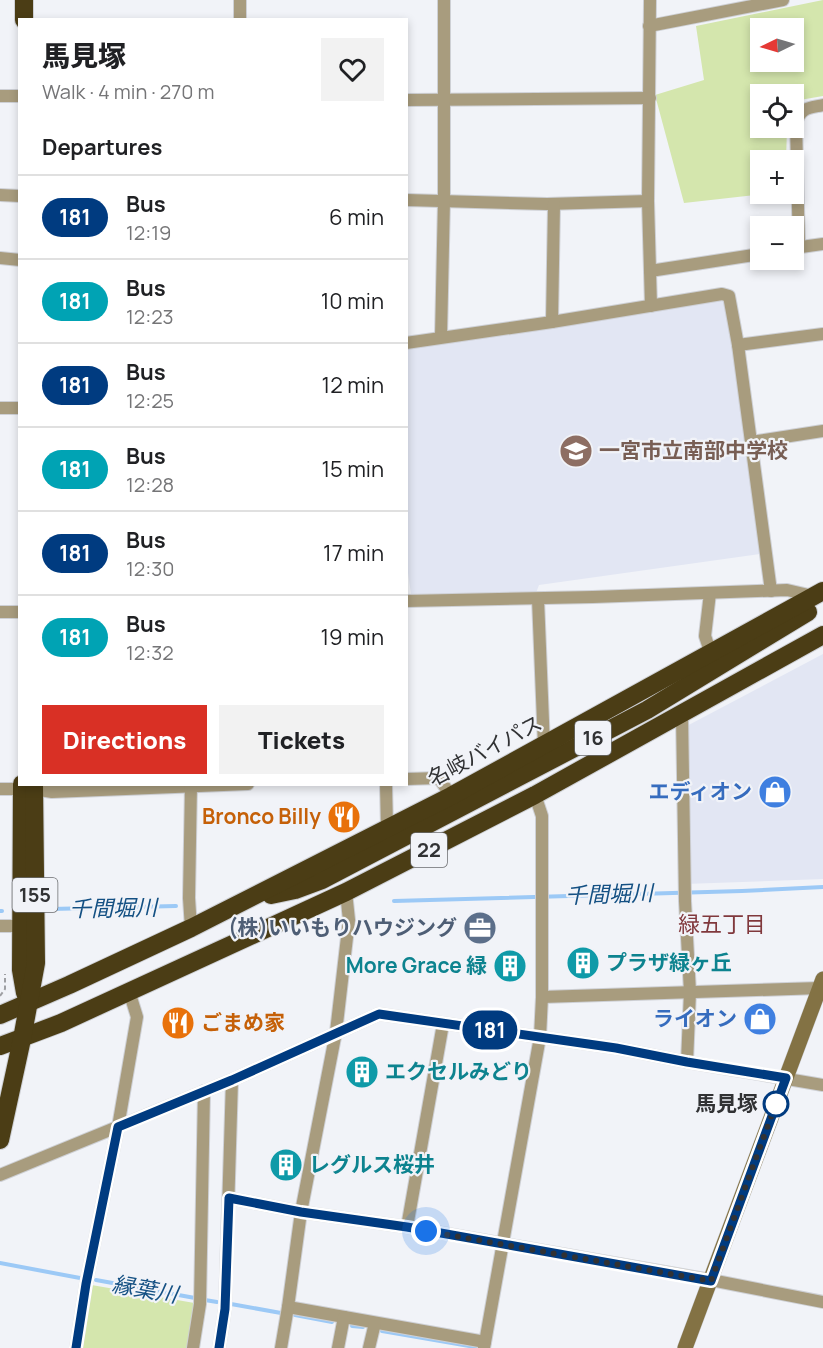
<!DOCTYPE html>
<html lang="en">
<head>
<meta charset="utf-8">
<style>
	body { margin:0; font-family:Manrope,"Noto Sans JP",sans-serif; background:#f2f2f2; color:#202124; height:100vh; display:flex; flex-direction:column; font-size:22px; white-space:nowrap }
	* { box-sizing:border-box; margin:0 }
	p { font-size:20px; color:#757577 }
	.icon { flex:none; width:33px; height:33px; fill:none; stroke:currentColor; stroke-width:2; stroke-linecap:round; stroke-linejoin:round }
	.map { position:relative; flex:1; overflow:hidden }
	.drawer { position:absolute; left:18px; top:18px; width:390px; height:768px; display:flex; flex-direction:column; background:#fff; border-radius:0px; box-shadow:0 3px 9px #0003 }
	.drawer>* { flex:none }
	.badge { padding:0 12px; border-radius:20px; font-size:21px; line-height:39px }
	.needle { width:39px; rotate:265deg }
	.buttons { position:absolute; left:750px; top:18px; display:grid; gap:12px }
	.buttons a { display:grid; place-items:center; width:54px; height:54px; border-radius:0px; background:#fff; box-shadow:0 3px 9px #0003; font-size:30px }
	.you { position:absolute; width:30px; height:30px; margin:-15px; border:4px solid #fff; border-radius:50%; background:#1a73e8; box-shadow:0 0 0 9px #1a73e833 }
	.map>.badge { position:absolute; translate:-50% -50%; box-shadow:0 0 0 3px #fff }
	h2 { padding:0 24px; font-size:22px; line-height:54px }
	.round { display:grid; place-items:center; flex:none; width:63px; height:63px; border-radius:0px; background:#f2f2f2 }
	.overview { display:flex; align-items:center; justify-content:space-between; height:102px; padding:0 24px }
	h1 { font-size:28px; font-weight:800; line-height:45px }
	.button { display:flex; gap:12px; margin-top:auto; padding:12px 24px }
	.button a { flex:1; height:69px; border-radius:0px; background:#d93025; color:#fff; font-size:24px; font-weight:800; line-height:69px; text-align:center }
	.button a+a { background:#f2f2f2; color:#202124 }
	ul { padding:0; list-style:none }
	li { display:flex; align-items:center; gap:18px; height:84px; padding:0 24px; border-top:2px solid #e0e0e0 }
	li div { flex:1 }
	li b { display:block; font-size:22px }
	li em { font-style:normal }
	li .badge { min-width:66px; font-weight:700; text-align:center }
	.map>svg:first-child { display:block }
	.built { fill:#e2e6f3 }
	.green { fill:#d4e6ad; fill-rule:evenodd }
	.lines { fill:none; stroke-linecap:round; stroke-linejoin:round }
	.stream { stroke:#9cc9f6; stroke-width:4 }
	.street-casing { stroke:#ced0d5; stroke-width:14 }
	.secondary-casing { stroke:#ced0d5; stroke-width:16 }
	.highway-casing { stroke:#ced0d5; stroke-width:20 }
	.path { stroke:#9e9fa3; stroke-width:2; stroke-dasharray:4.5 3; stroke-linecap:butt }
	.street { stroke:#a89c7e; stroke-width:12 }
	.secondary { stroke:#837244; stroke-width:15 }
	.highway { stroke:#4b3d15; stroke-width:18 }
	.line-casing { stroke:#fff; stroke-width:14 }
	.line { stroke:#003b80; stroke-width:9 }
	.walk { stroke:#313234; stroke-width:6; stroke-dasharray:0 10.8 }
	.stop-dot { fill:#fff; stroke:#003b80; stroke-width:3 }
	.labels { text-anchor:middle; stroke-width:4.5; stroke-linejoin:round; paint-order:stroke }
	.shield { fill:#f1f3f8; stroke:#6b6c6f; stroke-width:1.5 }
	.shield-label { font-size:20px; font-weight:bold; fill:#313234 }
	.education-label { font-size:21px; font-weight:bold; fill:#785e54; stroke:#f1f3f8; text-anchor:start }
	.street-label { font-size:21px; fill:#313234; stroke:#f1f3f8 }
	.shop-label { font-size:21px; font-weight:bold; fill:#366cbe; stroke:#f1f3f8; text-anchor:end }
	.food-label { font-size:21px; font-weight:bold; fill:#c56008; stroke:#f1f3f8; text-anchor:end }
	.service-label { font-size:21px; font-weight:bold; fill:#4e5e75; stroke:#f1f3f8; text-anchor:end }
	.culture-label { font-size:21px; font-weight:bold; fill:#0d838f; stroke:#f1f3f8; text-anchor:start }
	.stop-label { font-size:21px; font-weight:bold; fill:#313234; stroke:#f1f3f8; text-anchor:end }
	.water-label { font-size:22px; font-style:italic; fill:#145083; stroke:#f1f3f8 }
	.neighbourhood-label { font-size:22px; fill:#80383c; stroke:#f1f3f8 }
</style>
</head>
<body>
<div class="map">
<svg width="823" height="1348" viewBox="0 0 823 1348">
	<rect width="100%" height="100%" fill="#f1f3f8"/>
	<!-- built -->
	<g class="built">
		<polygon points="726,299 760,554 539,585 536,593 411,594 406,559 406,348"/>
		<polygon points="823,654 823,879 685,884 683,728"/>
	</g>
	<!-- green -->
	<g class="green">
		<path d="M823,0V96L794,101V94H760V128H787L786,160H760V194H765L684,203L655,95L704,80L696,26ZM760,28H794V62H760Z"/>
		<polygon points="86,1284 200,1304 193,1348 75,1348"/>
	</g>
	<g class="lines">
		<!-- stream -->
		<g class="stream">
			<polyline points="394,901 742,891 823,887"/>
			<polyline points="51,909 176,906"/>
			<polyline points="0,911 2,911"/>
			<polyline points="0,1263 80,1278"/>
			<polyline points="96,1280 195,1298"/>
			<polyline points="205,1300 217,1302"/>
			<polyline points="231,1304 281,1313"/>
			<polyline points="295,1315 332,1322"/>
			<polyline points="352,1326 363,1327"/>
			<polyline points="382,1331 475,1347"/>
		</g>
		<defs>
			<g id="street">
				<polyline points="650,0 648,201 651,306"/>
				<polyline points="240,20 240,0"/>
				<polyline points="649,26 783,0"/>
				<polyline points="0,96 20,96"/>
				<polyline points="406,100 650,98"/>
				<polyline points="0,195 20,196"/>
				<polyline points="406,200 547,204 648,201"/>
				<polyline points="794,248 823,244"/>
				<path d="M799,248L796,123C801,107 809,108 823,105"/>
				<polyline points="0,258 20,260"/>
				<polyline points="650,271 760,254"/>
				<polyline points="552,322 554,204"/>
				<polyline points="441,337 444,200 444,0"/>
				<polyline points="406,343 552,322 722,294 729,296 738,345 771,591"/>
				<polyline points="738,345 823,334"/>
				<polyline points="0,408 20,408"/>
				<polyline points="751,442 823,431"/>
				<polyline points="710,593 705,636 711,654"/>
				<polyline points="538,599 544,746"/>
				<polyline points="406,601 593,597 787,590 813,596"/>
				<polyline points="0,612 20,612"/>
				<polyline points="682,714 685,901 690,992 687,1062"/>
				<polyline points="406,779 439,778 451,796"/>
				<polyline points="386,784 387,828"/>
				<polyline points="0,789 22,789"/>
				<polyline points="34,789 52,792 248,784"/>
				<polyline points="0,926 21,926"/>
				<polyline points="191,928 189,898 191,784"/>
				<polyline points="542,997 820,988"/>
				<polyline points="0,1175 232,1080 379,1014 616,1048 687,1062 823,1085"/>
				<polyline points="229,1198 301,1212 407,1227 711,1280 823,1302"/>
				<polyline points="407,1227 443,1024"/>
				<polyline points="288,1307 485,1342"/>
				<polyline points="76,1348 86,1284 118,1127 137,1017 129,991"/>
				<polyline points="193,1348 200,1304 204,1091"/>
				<polyline points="219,1348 225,1309 232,1080"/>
				<polyline points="281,1348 288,1307 301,1212 336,1032 349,920 346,892"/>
				<polyline points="338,1348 344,1317"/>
				<polyline points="369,1348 375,1323"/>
				<polyline points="484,1348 540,1037 542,997 542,816 535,795"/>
			</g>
			<polyline id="secondary" points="685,1348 823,979"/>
			<g id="highway">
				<polyline points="24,20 24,0"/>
				<polyline points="22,784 21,970 25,993"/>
				<polyline points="271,895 295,890 322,880 647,710 808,612"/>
				<polyline points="0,1015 69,985 191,928 451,796 823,591"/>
				<polyline points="0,1046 61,1023 346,892 535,795 823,635"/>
				<polyline points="0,1140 22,1039 36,963 34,784"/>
			</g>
		</defs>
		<!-- street casing -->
		<use href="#street" class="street-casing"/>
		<!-- secondary casing -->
		<use href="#secondary" class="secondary-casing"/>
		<!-- highway casing -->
		<use href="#highway" class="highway-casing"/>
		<!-- path -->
		<polyline class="path" points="0,996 5,989 5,974"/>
		<!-- street -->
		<use href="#street" class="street"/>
		<!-- secondary -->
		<use href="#secondary" class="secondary"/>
		<!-- highway -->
		<use href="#highway" class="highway"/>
	</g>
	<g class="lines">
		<defs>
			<polyline id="line" points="76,1348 86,1284 118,1127 232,1080 379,1014 616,1048 687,1062 786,1078 711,1281 407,1227 301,1212 229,1198 225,1309 219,1348"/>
		</defs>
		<!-- line casing -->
		<use href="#line" class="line-casing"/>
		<!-- line -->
		<use href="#line" class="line"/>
		<!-- walk -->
		<polyline class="walk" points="426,1231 711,1281 778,1098 776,1104"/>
	</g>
	<!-- icons -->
	<defs>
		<symbol id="school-disc" viewBox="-11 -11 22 22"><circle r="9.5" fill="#8d6e63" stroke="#f1f3f8"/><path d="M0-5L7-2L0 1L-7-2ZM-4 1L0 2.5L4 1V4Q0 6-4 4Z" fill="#fff"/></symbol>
		<symbol id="shop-disc" viewBox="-11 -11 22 22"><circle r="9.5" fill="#3f7fe0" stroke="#f1f3f8"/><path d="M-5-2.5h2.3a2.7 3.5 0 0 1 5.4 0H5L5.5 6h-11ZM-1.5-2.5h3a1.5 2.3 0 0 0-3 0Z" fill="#fff"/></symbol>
		<symbol id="restaurant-disc" viewBox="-11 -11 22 22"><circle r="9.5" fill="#e8710a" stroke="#f1f3f8"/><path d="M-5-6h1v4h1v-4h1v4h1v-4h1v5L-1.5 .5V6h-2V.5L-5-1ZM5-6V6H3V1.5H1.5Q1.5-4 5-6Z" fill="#fff"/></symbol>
		<symbol id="office-disc" viewBox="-11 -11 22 22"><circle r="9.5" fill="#5c6f8a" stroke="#f1f3f8"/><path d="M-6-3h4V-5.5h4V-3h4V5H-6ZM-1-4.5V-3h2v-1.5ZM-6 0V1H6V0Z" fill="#fff"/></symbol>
		<symbol id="building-disc" viewBox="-11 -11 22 22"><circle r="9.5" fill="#0f9aa8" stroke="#f1f3f8"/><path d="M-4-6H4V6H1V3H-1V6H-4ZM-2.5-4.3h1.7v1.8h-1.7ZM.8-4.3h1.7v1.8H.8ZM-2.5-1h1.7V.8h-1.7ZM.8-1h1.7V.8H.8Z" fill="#fff"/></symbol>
	</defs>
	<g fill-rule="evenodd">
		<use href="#school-disc" x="557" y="432" width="38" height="38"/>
		<use href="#shop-disc" x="756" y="773" width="38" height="38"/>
		<use href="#restaurant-disc" x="325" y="798" width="38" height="38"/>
		<use href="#office-disc" x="461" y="909" width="38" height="38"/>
		<use href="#building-disc" x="564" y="944" width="38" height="38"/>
		<use href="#building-disc" x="491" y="947" width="38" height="38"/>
		<use href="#shop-disc" x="741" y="1000" width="38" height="38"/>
		<use href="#restaurant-disc" x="159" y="1004" width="38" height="38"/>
		<use href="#building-disc" x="343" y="1053" width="38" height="38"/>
		<use href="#building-disc" x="267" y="1146" width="38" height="38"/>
	</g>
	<!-- markers -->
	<circle class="stop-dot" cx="776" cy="1104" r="12"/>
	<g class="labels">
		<!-- shield labels -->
		<g class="shield">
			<rect x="575" y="721" width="36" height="34" rx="4.5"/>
			<rect x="411" y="833" width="36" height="34" rx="4.5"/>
			<rect x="12.5" y="878" width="45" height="34" rx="4.5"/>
		</g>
		<g class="shield-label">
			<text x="593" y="745">16</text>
			<text x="429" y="857">22</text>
			<text x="35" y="902">155</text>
		</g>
		<!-- education labels -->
		<g class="education-label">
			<text x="599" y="458">一宮市立南部中学校</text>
		</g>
		<!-- street labels -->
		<g class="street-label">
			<text transform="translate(485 751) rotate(-28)" y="7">名岐バイパス</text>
		</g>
		<!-- shop labels -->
		<g class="shop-label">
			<text x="752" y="799">エディオン</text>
			<text x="737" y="1026">ライオン</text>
		</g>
		<!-- food labels -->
		<g class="food-label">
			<text x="321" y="824">Bronco Billy</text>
			<text x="201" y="1030" text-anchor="start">ごまめ家</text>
		</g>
		<!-- service labels -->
		<g class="service-label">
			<text x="457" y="935">(株)いいもりハウジング</text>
		</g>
		<!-- culture labels -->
		<g class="culture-label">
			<text x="606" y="970">プラザ緑ヶ丘</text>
			<text x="487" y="973" text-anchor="end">More Grace 緑</text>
			<text x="385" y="1079">エクセルみどり</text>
			<text x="309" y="1172">レグルス桜井</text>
		</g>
		<!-- stop labels -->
		<g class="stop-label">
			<text x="758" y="1111">馬見塚</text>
		</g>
		<!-- water labels -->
		<g class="water-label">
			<text transform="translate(609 894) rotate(-2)" y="8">千間堀川</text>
			<text transform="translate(113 908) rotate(-1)" y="8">千間堀川</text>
			<text transform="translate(145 1289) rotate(10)" y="8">縁葉川</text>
		</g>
		<!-- neighbourhood labels -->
		<g class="neighbourhood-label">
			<text x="722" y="932">緑五丁目</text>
		</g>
	</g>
</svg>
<div class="buttons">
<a><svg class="needle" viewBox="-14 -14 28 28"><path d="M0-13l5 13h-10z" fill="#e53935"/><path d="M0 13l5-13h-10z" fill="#757577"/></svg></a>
<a><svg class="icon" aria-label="locate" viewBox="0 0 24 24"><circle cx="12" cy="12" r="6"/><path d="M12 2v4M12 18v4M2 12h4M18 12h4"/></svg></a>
<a>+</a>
<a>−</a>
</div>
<div class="you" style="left:426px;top:1231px"></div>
<b class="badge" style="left:490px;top:1030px;background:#003b80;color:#fff">181</b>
<section class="drawer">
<div class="overview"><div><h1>馬見塚</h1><p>Walk · 4 min · 270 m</p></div><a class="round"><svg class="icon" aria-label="heart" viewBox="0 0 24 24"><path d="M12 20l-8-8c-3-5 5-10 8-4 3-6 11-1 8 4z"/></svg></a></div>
<h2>Departures</h2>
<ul>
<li><span class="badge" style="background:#003b80;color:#fff">181</span><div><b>Bus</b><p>12:19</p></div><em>6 min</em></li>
<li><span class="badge" style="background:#00a3b4;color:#fff">181</span><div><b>Bus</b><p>12:23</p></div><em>10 min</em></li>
<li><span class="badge" style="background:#003b80;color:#fff">181</span><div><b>Bus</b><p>12:25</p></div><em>12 min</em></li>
<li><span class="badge" style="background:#00a3b4;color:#fff">181</span><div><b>Bus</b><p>12:28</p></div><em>15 min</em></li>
<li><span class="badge" style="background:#003b80;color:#fff">181</span><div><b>Bus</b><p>12:30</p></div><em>17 min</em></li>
<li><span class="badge" style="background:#00a3b4;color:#fff">181</span><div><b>Bus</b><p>12:32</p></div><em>19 min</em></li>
</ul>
<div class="button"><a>Directions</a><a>Tickets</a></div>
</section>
</div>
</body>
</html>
